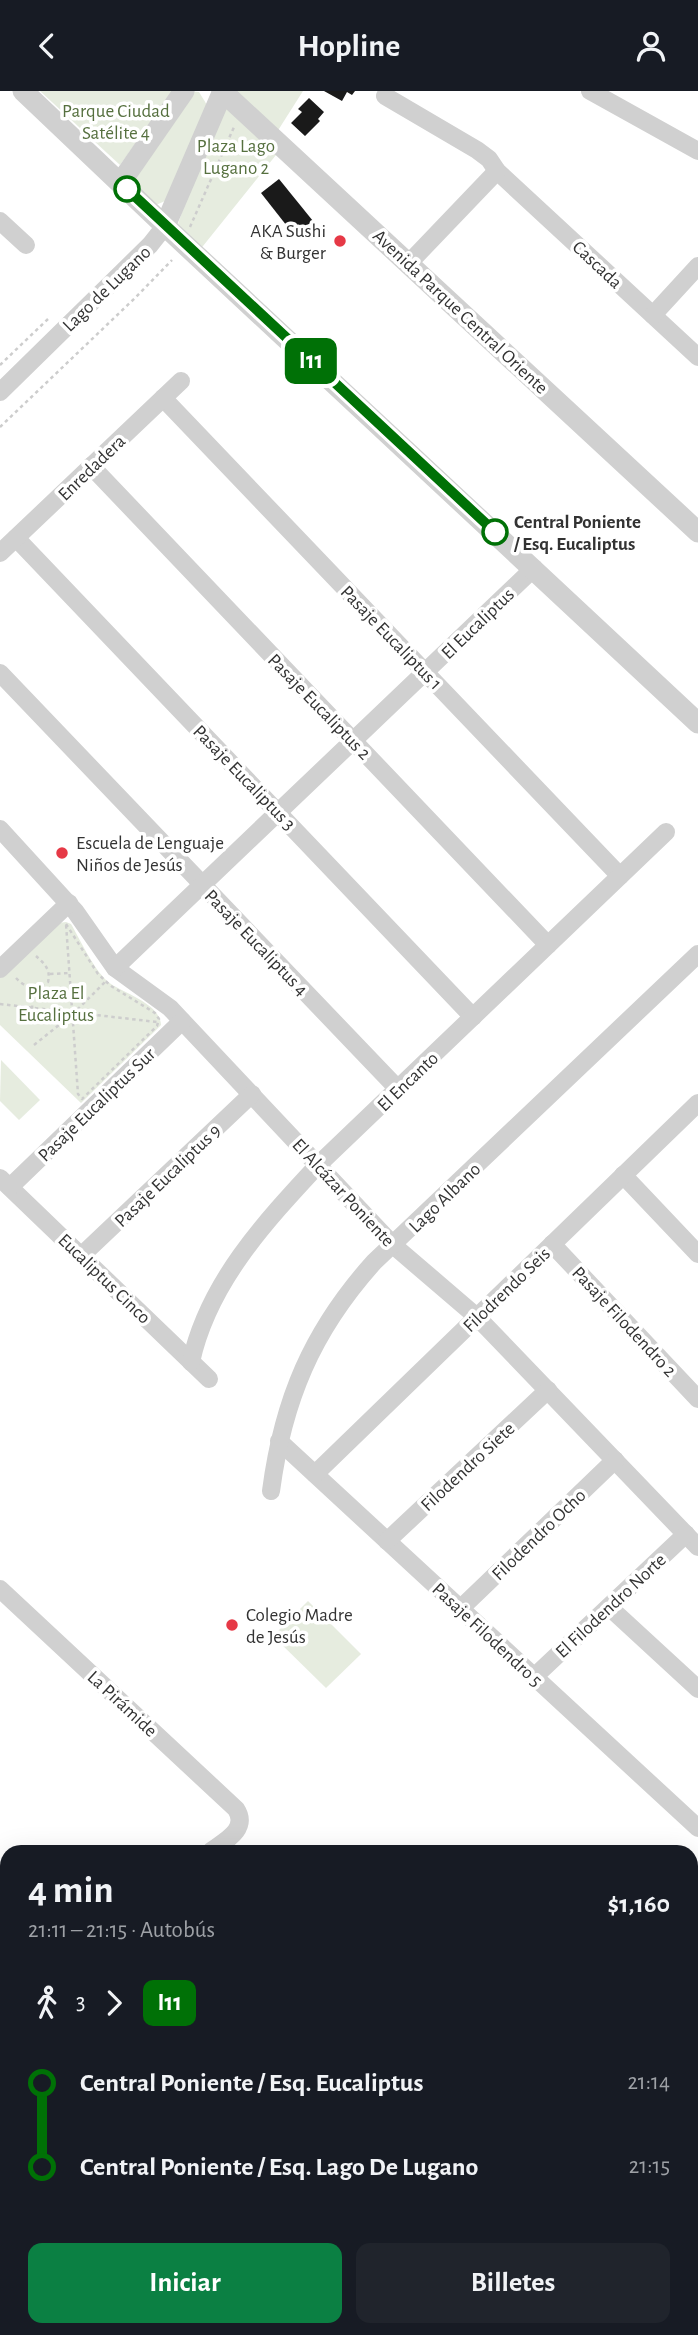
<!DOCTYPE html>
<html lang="es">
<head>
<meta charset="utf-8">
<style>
	body { margin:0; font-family:"Alegreya Sans",sans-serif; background:#20242c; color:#f1f3f6; height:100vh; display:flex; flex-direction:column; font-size:26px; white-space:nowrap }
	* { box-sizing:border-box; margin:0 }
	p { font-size:23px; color:#9ea1a6 }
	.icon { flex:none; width:38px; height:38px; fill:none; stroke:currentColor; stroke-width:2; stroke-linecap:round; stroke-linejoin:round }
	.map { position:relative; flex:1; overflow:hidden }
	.side { position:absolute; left:0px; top:1754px; width:698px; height:492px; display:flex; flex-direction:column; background:#171b24; border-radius:21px 21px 0 0; box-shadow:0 7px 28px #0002 }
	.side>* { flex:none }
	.badge { padding:0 14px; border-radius:10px; font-size:24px; line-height:46px }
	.map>.badge { position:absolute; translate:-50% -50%; box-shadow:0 0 0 4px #fff }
	.legs { display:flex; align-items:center; gap:10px; height:77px; padding:0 28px; font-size:23px }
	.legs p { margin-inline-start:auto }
	.summary { display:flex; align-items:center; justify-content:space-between; height:119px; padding:0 28px }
	h1 { font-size:38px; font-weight:600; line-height:52px }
	.button { display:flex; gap:14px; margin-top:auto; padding:14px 28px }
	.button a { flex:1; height:80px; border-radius:14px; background:#0b8043; color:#fff; font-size:28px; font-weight:600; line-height:80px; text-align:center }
	.button a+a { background:#20242c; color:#f1f3f6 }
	ul { padding:0 28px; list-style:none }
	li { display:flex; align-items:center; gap:24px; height:84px; font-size:26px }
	li i { display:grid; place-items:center; width:10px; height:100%; margin:0 9px; background:currentColor }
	li i::after { content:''; width:18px; height:18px; margin:-9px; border:5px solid; border-radius:50%; background:#171b24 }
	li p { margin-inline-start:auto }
	li:first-child i { background:linear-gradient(#0000 50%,currentColor 0) }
	li:last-child i { background:linear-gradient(currentColor 50%,#0000 0) }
	header { display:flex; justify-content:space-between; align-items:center; height:91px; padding:0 28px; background:#171b24; font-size:32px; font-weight:600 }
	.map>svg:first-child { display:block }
	.green { fill:#e6ecdf }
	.building { fill:#1a1a1a }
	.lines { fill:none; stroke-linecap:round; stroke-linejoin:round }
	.path { stroke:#cdcdcd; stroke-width:2.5; stroke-dasharray:3.5 3.5; stroke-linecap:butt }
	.service { stroke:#d0d0d0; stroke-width:9 }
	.minor { stroke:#d0d0d0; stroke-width:18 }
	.tertiary { stroke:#d0d0d0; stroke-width:21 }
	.line-1-casing { stroke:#fff; stroke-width:16 }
	.line-1 { stroke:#007106; stroke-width:10 }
	.stop-1-dot { fill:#fff; stroke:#007106; stroke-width:3.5 }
	.poi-dot { fill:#e63946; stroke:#fff; stroke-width:2.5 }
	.labels { text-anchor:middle; stroke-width:7; stroke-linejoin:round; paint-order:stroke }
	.park-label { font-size:19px; fill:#56703f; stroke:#fff }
	.poi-label { font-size:19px; fill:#333; stroke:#fff; text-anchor:start }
	.street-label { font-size:19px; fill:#333; stroke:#fff }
	.stop-label { font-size:19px; font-weight:bold; fill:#333; stroke:#fff; text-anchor:start }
</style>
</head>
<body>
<header><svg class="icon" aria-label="back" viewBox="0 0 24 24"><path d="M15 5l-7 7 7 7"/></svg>Hopline<svg class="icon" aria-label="person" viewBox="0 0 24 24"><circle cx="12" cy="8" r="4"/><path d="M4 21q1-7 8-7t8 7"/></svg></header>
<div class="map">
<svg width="698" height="2244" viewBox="0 0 698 2244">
	<rect width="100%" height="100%" fill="#fff"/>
	<!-- green -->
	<g class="green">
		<polygon points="40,0 173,0 120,74"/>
		<polygon points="190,0 199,1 207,14 165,110 156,114 125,90"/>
		<polygon points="229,0 303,0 277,41"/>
		<polygon points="225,10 280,59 199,160 176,139 190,97"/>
		<path d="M66,831L71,833C81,850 95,882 111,893C126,903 160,913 161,934L155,940L81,1012L0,934V887L58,832Z"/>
		<polygon points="1,969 40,1009 19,1029 0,1010"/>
		<polygon points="308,1510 361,1563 326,1597 273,1545"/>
	</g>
	<!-- building -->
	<g class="building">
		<polygon points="324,0 355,0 352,4 347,1 342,10"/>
		<polygon points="309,7 324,21 318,28 320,30 305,45 291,32 302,21 298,18"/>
		<polygon points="279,88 313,130 294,144 261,102"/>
	</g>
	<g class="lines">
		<!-- path -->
		<g class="path">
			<polyline points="190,136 234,36"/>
			<polyline points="0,274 48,228"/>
			<polyline points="0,336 135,207 172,169"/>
			<polygon points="66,833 98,883 111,895 155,922 159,928 157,935 82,1008 78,1003"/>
			<polyline points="50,883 70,882"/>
			<path d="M16,887C26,898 36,898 48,891C51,879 45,873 36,865"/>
			<polyline points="0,913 157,931"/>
			<polyline points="32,918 33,897"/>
			<polyline points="34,954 74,922 106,890"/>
		</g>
		<!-- service -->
		<g class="service">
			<polyline points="33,2244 39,2238"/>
			<polyline points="207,2244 213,2238"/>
		</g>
		<!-- minor -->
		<g class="minor">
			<polyline points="590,0 698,60"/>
			<polyline points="385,5 477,59 489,68 497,80 698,266"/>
			<polyline points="0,130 26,154"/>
			<polyline points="409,172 497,80"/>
			<polyline points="653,224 698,175"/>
			<polyline points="0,301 150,154 165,135"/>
			<polyline points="163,307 620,785"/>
			<polyline points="91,375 548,854"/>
			<polyline points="16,447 473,926"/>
			<polyline points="0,462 181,290"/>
			<polyline points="0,582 398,998"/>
			<polyline points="0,738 75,820 115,877 170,917 393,1154 477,1226 698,1456"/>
			<polyline points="115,877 534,477"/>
			<polyline points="0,878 69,812"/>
			<polyline points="623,1084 698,1163"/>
			<polyline points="0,1087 209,1288"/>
			<polyline points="10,1096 182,930"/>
			<polyline points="552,1153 698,1308"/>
			<polyline points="81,1165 252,1003"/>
			<path d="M191,1271C208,1192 265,1131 318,1074L666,741"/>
			<polyline points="279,1350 698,1737"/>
			<polyline points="315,1383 698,1012"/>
			<path d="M271,1400C283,1309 312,1240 374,1171L698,863"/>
			<polyline points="387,1450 548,1299"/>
			<path d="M0,1498L236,1718C249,1738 225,1750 211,1760"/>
			<polyline points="609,1516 698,1598"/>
			<polyline points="460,1518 615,1369"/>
			<polyline points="534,1586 686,1443"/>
			<polyline points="0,1936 7,1929"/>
			<polyline points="0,2108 7,2116"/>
		</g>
		<!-- tertiary -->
		<g class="tertiary">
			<polyline points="23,0 165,135 698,632"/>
			<polyline points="222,0 698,441"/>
			<polyline points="121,91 184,0"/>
			<polyline points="165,135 223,0"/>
		</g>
	</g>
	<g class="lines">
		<defs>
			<polyline id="line-1" points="127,98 495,441"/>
		</defs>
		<!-- line-1 casing -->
		<use href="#line-1" class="line-1-casing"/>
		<!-- line-1 -->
		<use href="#line-1" class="line-1"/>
	</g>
	<!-- markers -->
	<g class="stop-1-dot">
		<circle cx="127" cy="98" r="12"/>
		<circle cx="495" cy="441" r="12"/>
	</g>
	<g class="poi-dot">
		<circle cx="340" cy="150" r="7"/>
		<circle cx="62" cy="762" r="7"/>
		<circle cx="232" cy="1534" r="7"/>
	</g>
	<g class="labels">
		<!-- park labels -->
		<g class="park-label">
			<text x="116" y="26">Parque Ciudad<tspan x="116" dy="22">Satélite 4</tspan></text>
			<text x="236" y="61">Plaza Lago<tspan x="236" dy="22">Lugano 2</tspan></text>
			<text x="56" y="908">Plaza El<tspan x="56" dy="22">Eucaliptus</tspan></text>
		</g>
		<!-- poi labels -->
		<g class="poi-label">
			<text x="326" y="146" text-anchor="end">AKA Sushi<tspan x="326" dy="22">&amp; Burger</tspan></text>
			<text x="76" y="758">Escuela de Lenguaje<tspan x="76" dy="22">Niños de Jesús</tspan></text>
			<text x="246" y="1530">Colegio Madre<tspan x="246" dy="22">de Jesús</tspan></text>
		</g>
		<!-- street labels -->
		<g class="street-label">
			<text transform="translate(598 173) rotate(43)" y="7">Cascada</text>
			<text transform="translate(106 197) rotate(-44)" y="7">Lago de Lugano</text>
			<text transform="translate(461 220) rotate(43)" y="7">Avenida Parque Central Oriente</text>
			<text transform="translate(91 376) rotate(-44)" y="7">Enredadera</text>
			<text transform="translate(477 532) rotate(-44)" y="7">El Eucaliptus</text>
			<text transform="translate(392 546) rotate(46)" y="7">Pasaje Eucaliptus 1</text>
			<text transform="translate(320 615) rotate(46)" y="7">Pasaje Eucaliptus 2</text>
			<text transform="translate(245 686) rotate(46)" y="7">Pasaje Eucaliptus 3</text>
			<text transform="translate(257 851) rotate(46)" y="7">Pasaje Eucaliptus 4</text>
			<text transform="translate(407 990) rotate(-44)" y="7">El Encanto</text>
			<text transform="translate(96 1013) rotate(-44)" y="7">Pasaje Eucaliptus Sur</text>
			<text transform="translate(167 1084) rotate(-44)" y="7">Pasaje Eucaliptus 9</text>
			<text transform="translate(344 1101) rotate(47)" y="7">El Alcázar Poniente</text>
			<text transform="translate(444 1106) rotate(-44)" y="7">Lago Albano</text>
			<text transform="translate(105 1187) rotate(44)" y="7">Eucaliptus Cinco</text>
			<text transform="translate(506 1198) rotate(-44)" y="7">Filodrendo Seis</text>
			<text transform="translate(625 1230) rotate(47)" y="7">Pasaje Filodendro 2</text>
			<text transform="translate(467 1375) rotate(-43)" y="7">Filodendro Siete</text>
			<text transform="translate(538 1443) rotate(-44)" y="7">Filodendro Ocho</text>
			<text transform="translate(610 1514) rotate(-43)" y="7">El Filodendro Norte</text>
			<text transform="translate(488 1543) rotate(43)" y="7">Pasaje Filodendro 5</text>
			<text transform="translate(123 1612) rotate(43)" y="7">La Pirámide</text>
		</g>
		<!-- stop labels -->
		<g class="stop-label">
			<text x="514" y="437">Central Poniente<tspan x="514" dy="22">/ Esq. Eucaliptus</tspan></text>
		</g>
	</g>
</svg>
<b class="badge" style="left:311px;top:270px;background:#007106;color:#fff">I11</b>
<section class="side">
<div class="summary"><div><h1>4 min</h1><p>21:11 – 21:15 · Autobús</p></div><b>$1,160</b></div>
<div class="legs"><svg class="icon" aria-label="walk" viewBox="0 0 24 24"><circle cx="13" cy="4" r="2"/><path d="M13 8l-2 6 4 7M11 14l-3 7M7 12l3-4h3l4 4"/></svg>3<svg class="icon" aria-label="forward" viewBox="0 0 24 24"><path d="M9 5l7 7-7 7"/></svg><b class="badge" style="background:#007106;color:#fff">I11</b></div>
<ul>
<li><i style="color:#007106"></i><b>Central Poniente / Esq. Eucaliptus</b><p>21:14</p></li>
<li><i style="color:#007106"></i><b>Central Poniente / Esq. Lago De Lugano</b><p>21:15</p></li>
</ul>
<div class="button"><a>Iniciar</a><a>Billetes</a></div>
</section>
</div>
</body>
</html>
